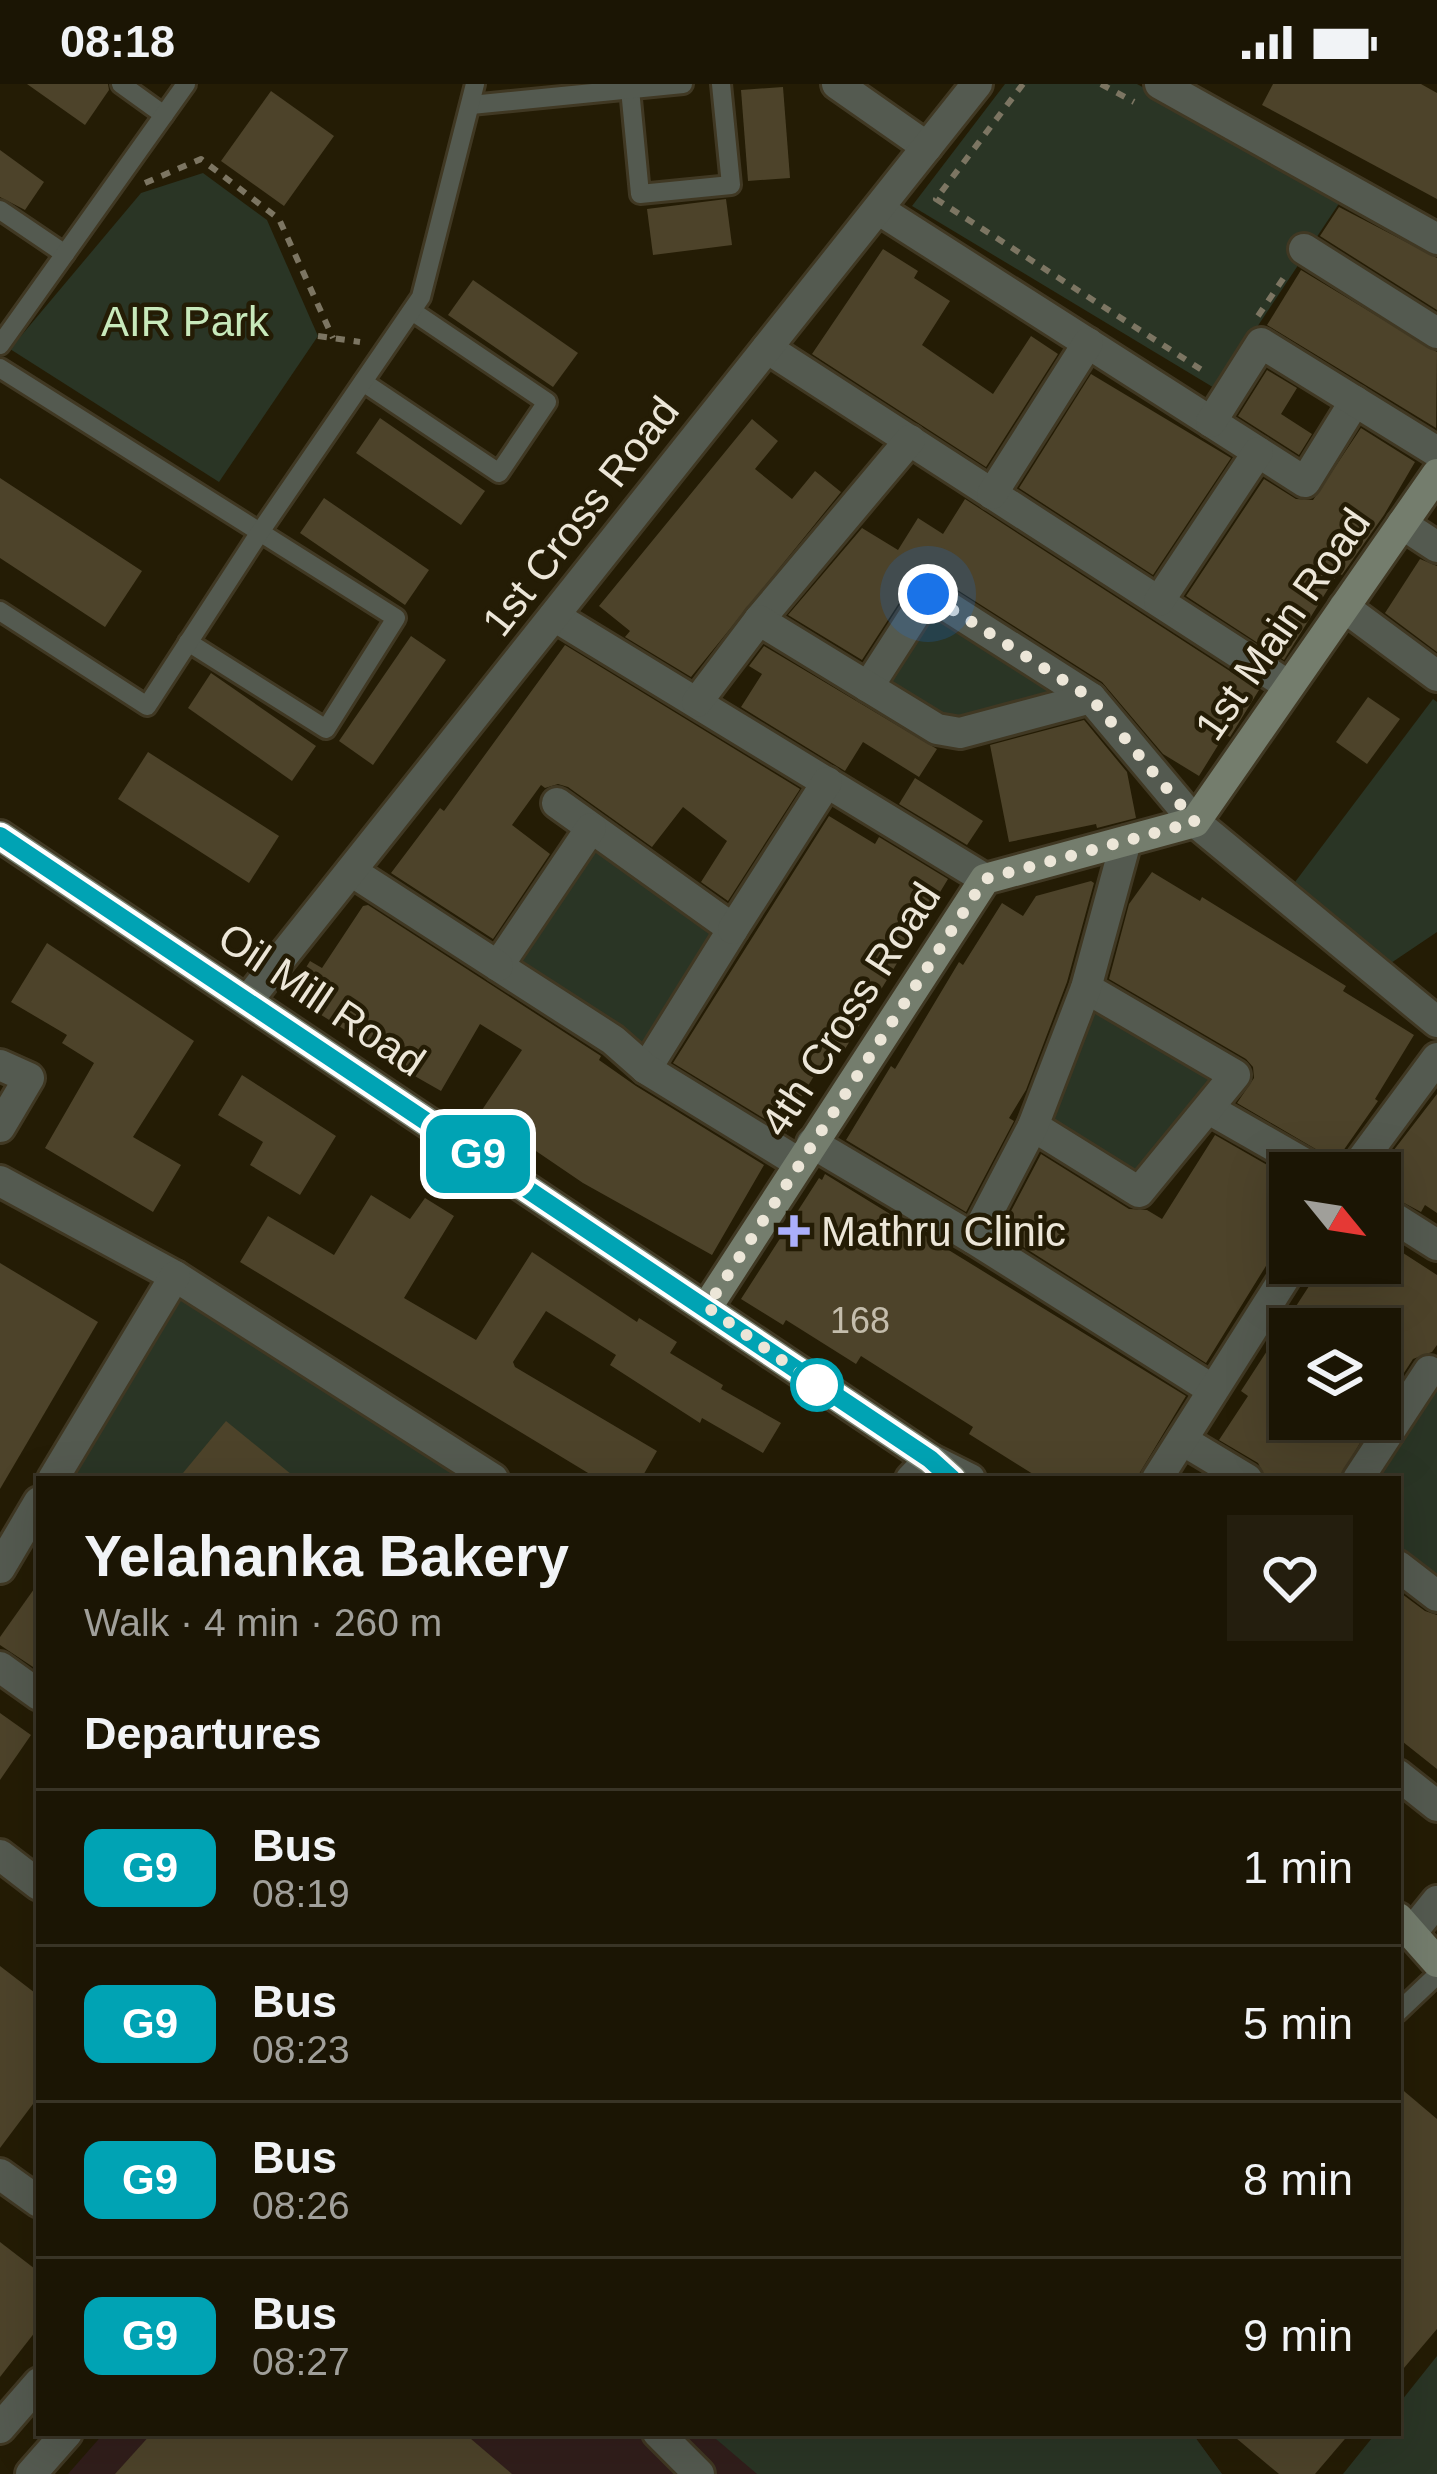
<!DOCTYPE html>
<html lang="en">
<head>
<meta charset="utf-8">
<style>
	body { margin:0; font-family:Arial,sans-serif; background:#241e0e; color:#f1f3f6; height:100vh; display:flex; flex-direction:column; font-size:45px; white-space:nowrap }
	* { box-sizing:border-box; margin:0 }
	p { font-size:39px; color:#a09f9a }
	.icon { flex:none; width:66px; height:66px; fill:none; stroke:currentColor; stroke-width:2; stroke-linecap:round; stroke-linejoin:round }
	.map { position:relative; flex:1; overflow:hidden }
	.details { position:absolute; left:36px; top:1392px; width:1365px; height:960px; display:flex; flex-direction:column; background:#1b1504; border-radius:0px; box-shadow:0 12px 48px #0002,0 0 0 3px #393426 }
	.details>* { flex:none }
	.badge { padding:0 24px; border-radius:18px; font-size:42px; line-height:78px }
	.needle { width:78px; rotate:120deg }
	.tools { position:absolute; left:1269px; top:1068px; display:grid; gap:24px }
	.tools a { display:grid; place-items:center; width:132px; height:132px; border-radius:0px; background:#1b1504; box-shadow:0 12px 48px #0002,0 0 0 3px #393426; font-size:60px }
	.you { position:absolute; width:60px; height:60px; margin:-30px; border:9px solid #fff; border-radius:50%; background:#1a73e8; box-shadow:0 0 0 18px #1a73e833 }
	.map>.badge { position:absolute; translate:-50% -50%; box-shadow:0 0 0 6px #fff }
	h2 { padding:0 48px; font-size:45px; line-height:108px }
	.round { display:grid; place-items:center; flex:none; width:126px; height:126px; border-radius:0px; background:#241e0e }
	.overview { display:flex; align-items:center; justify-content:space-between; height:204px; padding:0 48px }
	h1 { font-size:57px; font-weight:700; line-height:90px }
	ul { padding:0; list-style:none }
	li { display:flex; align-items:center; gap:36px; height:156px; padding:0 48px; border-top:3px solid #393426 }
	li div { flex:1 }
	li b { display:block; font-size:45px }
	li em { font-style:normal }
	li .badge { min-width:132px; font-weight:700; text-align:center }
	.status { display:flex; justify-content:space-between; align-items:center; height:84px; padding:0 60px; background:#1b1504; direction:ltr }
	.status svg { height:33px; fill:currentColor }
	.map>svg:first-child { display:block }
	.industrial { fill:#311e1b }
	.green { fill:#2a3525 }
	.building { fill:#4d432a }
	.lines { fill:none; stroke-linecap:round; stroke-linejoin:round }
	.lane-casing { stroke:#403823; stroke-width:24 }
	.street-casing { stroke:#403823; stroke-width:36 }
	.secondary-casing { stroke:#403823; stroke-width:36 }
	.path { stroke:#7c7562; stroke-width:6; stroke-dasharray:9 9; stroke-linecap:butt }
	.lane { stroke:#545a50; stroke-width:18 }
	.street { stroke:#545a50; stroke-width:30 }
	.secondary { stroke:#747d6d; stroke-width:30 }
	.line-casing { stroke:#fff; stroke-width:27 }
	.line { stroke:#00a3b4; stroke-width:18 }
	.walk { stroke:#ece6d8; stroke-width:12; stroke-dasharray:0 21.6 }
	.poi-dot { fill:#abaffb; stroke:#241c05; stroke-width:4.5 }
	.stop-dot { fill:#fff; stroke:#00a3b4; stroke-width:6 }
	.labels { text-anchor:middle; stroke-width:9; stroke-linejoin:round; paint-order:stroke }
	.number-label { font-size:36px; fill:#c4bdac }
	.park-label { font-size:42px; fill:#c8e9bb; stroke:#241c05 }
	.street-label { font-size:42px; fill:#ece6d8; stroke:#241c05 }
	.poi-label { font-size:42px; fill:#ece6d8; stroke:#241c05; text-anchor:start }
</style>
</head>
<body>
<div class="status"><b>08:18</b><svg viewBox="0 0 49 12"><path d="M0 12V9h3v3zM5 12V6h3v6zM10 12V3h3v9zM15 12V0h3v12zM26 1h20v11H26zM47 4h2v5h-2z"/></svg></div>
<div class="map">
<svg width="1437" height="2390" viewBox="0 0 1437 2390">
	<rect width="100%" height="100%" fill="#241c05"/>
	<!-- industrial -->
	<polygon class="industrial" points="104,2349 1192,2349 1222,2390 68,2390"/>
	<!-- green -->
	<g class="green">
		<polygon points="1005,0 1137,0 1344,112 1216,305 912,122"/>
		<polygon points="203,89 267,136 318,252 219,398 10,265 141,109"/>
		<polygon points="932,522 1068,610 961,641 881,601"/>
		<polygon points="1433,615 1437,618 1437,848 1391,879 1292,802"/>
		<polygon points="593,751 726,847 648,973 505,881"/>
		<polygon points="1097,921 1218,997 1139,1094 1046,1039"/>
		<polygon points="175,1192 493,1395 82,1395 62,1380"/>
		<polygon points="1428,1300 1437,1306 1437,1504 1398,1475 1398,1395 1366,1395"/>
		<polygon points="1437,2272 1437,2390 1343,2390 1376,2349 1398,2349 1398,2321"/>
		<polygon points="709,2349 1192,2349 1222,2390 757,2390"/>
	</g>
	<!-- building -->
	<g class="building">
		<polygon points="27,0 108,0 109,6 85,41"/>
		<polygon points="1273,0 1421,0 1437,9 1437,115 1262,21"/>
		<polygon points="783,3 790,94 748,97 741,6"/>
		<polygon points="271,7 334,52 284,122 221,77"/>
		<polygon points="0,66 44,98 25,126 0,113"/>
		<polygon points="726,115 732,161 653,171 647,125"/>
		<polygon points="1339,123 1437,174 1437,226 1320,152"/>
		<polygon points="883,165 918,187 914,194 950,217 922,261 993,310 1031,252 1058,270 986,383 812,270"/>
		<polygon points="1301,186 1437,268 1436,344 1267,241"/>
		<polygon points="473,196 578,269 553,303 448,231"/>
		<polygon points="1267,286 1297,304 1281,330 1312,350 1299,371 1238,332"/>
		<polygon points="1091,290 1231,374 1153,491 1019,404"/>
		<polygon points="380,334 485,407 461,441 356,369"/>
		<polygon points="752,335 778,357 755,385 792,415 815,387 841,408 691,593 625,553 630,547 599,522"/>
		<polygon points="1361,344 1415,378 1384,431 1342,491 1338,489 1284,576 1186,512 1264,395 1296,415 1313,416"/>
		<polygon points="0,394 142,487 105,543 0,474"/>
		<polygon points="324,414 429,486 405,521 300,449"/>
		<polygon points="965,415 1259,606 1230,653 1225,650 1199,692 1163,670 1102,598 937,493 930,490 912,499 862,576 788,531 862,444 898,466 918,434 943,450"/>
		<polygon points="1420,475 1437,482 1437,568 1385,529"/>
		<polygon points="411,552 446,576 373,681 339,657"/>
		<polygon points="565,561 800,705 728,817 701,798 727,757 683,723 652,763 568,703 558,700 545,704 541,701 512,741 550,770 493,855 391,789 440,724 444,727"/>
		<polygon points="764,562 937,665 919,693 863,658 845,687 741,623 762,590 749,582"/>
		<polygon points="211,589 316,662 292,697 188,624"/>
		<polygon points="1368,613 1400,635 1367,680 1336,658"/>
		<polygon points="1084,636 1127,688 1136,734 1097,744 1096,740 1009,758 990,661"/>
		<polygon points="148,668 279,752 249,799 118,715"/>
		<polygon points="915,694 983,737 967,761 899,720"/>
		<polygon points="829,732 875,760 879,753 948,795 842,970 832,963 793,1026 798,1029 786,1048 673,979"/>
		<polygon points="1152,788 1200,817 1202,813 1346,902 1343,907 1414,951 1375,1015 1378,1017 1336,1077 1237,1019 1254,994 1253,983 1246,975 1109,895 1129,820"/>
		<polygon points="1091,797 1094,799 1067,898 1026,1006 1009,1034 1014,1037 966,1128 846,1056 891,982 895,985 959,878 963,881 1002,819 1023,832 1036,812"/>
		<polygon points="368,821 601,972 599,976 636,1002 764,1081 712,1171 583,1099 480,1029 522,966 480,940 441,1007 369,966 371,962 289,911 310,877 322,884 363,822"/>
		<polygon points="47,859 194,957 133,1053 181,1081 153,1128 45,1064 94,979 62,959 67,951 11,918"/>
		<polygon points="242,991 336,1052 300,1111 250,1081 263,1058 218,1031"/>
		<polygon points="1437,1010 1437,1129 1425,1121 1421,1128 1380,1106 1380,1084"/>
		<polygon points="1215,1051 1290,1094 1290,1143 1206,1279 1000,1148 1041,1070 1129,1125 1147,1126 1162,1135"/>
		<polygon points="825,1090 1186,1312 1136,1395 1041,1395 969,1350 973,1343 861,1272 856,1280 786,1236 783,1241 741,1215 819,1094 822,1096"/>
		<polygon points="371,1111 410,1135 425,1114 454,1132 404,1214 476,1256 532,1168 637,1238 639,1234 677,1258 670,1269 723,1301 721,1305 781,1339 763,1369 702,1334 700,1339 610,1281 616,1271 546,1227 513,1278 515,1283 657,1367 641,1395 598,1395 240,1178 268,1132 334,1171"/>
		<polygon points="1380,1148 1400,1161 1397,1165 1437,1191 1437,1261 1432,1268 1413,1275 1380,1326 1380,1245 1290,1245 1290,1335 1374,1335 1339,1395 1266,1395 1258,1379 1219,1356 1248,1312 1241,1307 1324,1179 1380,1179"/>
		<polygon points="0,1179 98,1238 0,1405"/>
		<polygon points="226,1337 297,1395 178,1395"/>
		<polygon points="39,1498 39,1587 0,1561 0,1553"/>
		<polygon points="1398,1507 1425,1527 1437,1531 1437,1685 1398,1654"/>
		<polygon points="0,1629 31,1651 0,1696"/>
		<polygon points="0,1882 39,1912 39,2012 0,2064"/>
		<polygon points="1398,2002 1437,2035 1437,2245 1398,2291"/>
		<polygon points="0,2158 39,2188 39,2243 0,2293"/>
		<polygon points="152,2349 464,2349 512,2390 115,2390"/>
		<polygon points="1230,2349 1350,2349 1315,2390 1279,2390"/>
	</g>
	<g class="lines">
		<defs>
			<g id="lane">
				<polyline points="121,0 164,31"/>
				<polyline points="630,5 640,110 731,101 721,0"/>
				<polyline points="471,21 683,0"/>
				<polyline points="0,126 65,170"/>
				<polyline points="0,261 186,0"/>
				<polyline points="0,284 396,534 326,645 188,558"/>
				<polyline points="363,298 499,389 547,318 412,227"/>
				<polyline points="0,527 147,622 260,448 421,213 475,0"/>
				<polyline points="1398,1928 1437,1891"/>
			</g>
			<g id="street">
				<polyline points="837,0 927,63"/>
				<polyline points="1160,0 1437,155"/>
				<polyline points="878,125 1305,398 1355,317"/>
				<polyline points="1304,165 1437,249"/>
				<polyline points="767,264 1289,602"/>
				<polyline points="1211,338 1261,259 1437,368"/>
				<polyline points="992,410 1088,259"/>
				<polyline points="1402,440 1437,463"/>
				<polyline points="1159,517 1258,368"/>
				<polyline points="1344,523 1437,592"/>
				<polyline points="554,532 985,795"/>
				<polyline points="759,536 910,356"/>
				<polyline points="868,603 928,510 1091,614 1195,738 1437,938"/>
				<polyline points="697,618 759,536 937,645 960,649 1091,614"/>
				<polyline points="557,719 733,845 646,985"/>
				<polyline points="591,744 498,882 613,956 646,985 799,1079"/>
				<polyline points="351,787 498,882"/>
				<polyline points="733,845 827,698"/>
				<polyline points="248,916 977,0"/>
				<polyline points="0,981 29,994 0,1043"/>
				<polyline points="1209,1025 1321,1089"/>
				<polyline points="1033,1042 1139,1108 1235,991 1086,904"/>
				<polyline points="812,1059 974,1155 1213,1306"/>
				<polyline points="1352,1089 1437,974"/>
				<polyline points="0,1097 175,1192 493,1395"/>
				<polyline points="1380,1125 1437,1161"/>
				<polyline points="974,1155 1033,1042 1086,904 1126,757"/>
				<polyline points="1182,1356 1247,1395"/>
				<polyline points="53,1395 175,1192"/>
				<polyline points="911,1395 930,1375 970,1395"/>
				<polyline points="1157,1395 1294,1179"/>
				<polyline points="1358,1395 1429,1287"/>
				<polyline points="1398,1482 1437,1512"/>
				<polyline points="0,1484 39,1418"/>
				<polyline points="0,1583 39,1611"/>
				<polyline points="1398,1691 1437,1722"/>
				<polyline points="0,1771 39,1801"/>
				<polyline points="1412,1848 1437,1817"/>
				<polyline points="0,2090 39,2118"/>
				<polyline points="0,2344 39,2299"/>
				<polyline points="658,2349 699,2390"/>
				<polyline points="31,2390 67,2349"/>
			</g>
			<g id="secondary">
				<polyline points="0,752 930,1375 952,1395"/>
				<polyline points="707,1223 985,795 1195,738 1437,390"/>
				<polyline points="1398,1834 1437,1878"/>
			</g>
		</defs>
		<!-- lane casing -->
		<use href="#lane" class="lane-casing"/>
		<!-- street casing -->
		<use href="#street" class="street-casing"/>
		<!-- secondary casing -->
		<use href="#secondary" class="secondary-casing"/>
		<!-- path -->
		<g class="path">
			<polyline points="1023,0 936,115 1208,290"/>
			<polyline points="1101,0 1134,18"/>
			<polyline points="145,99 201,75 279,135 333,254"/>
			<polyline points="1258,232 1287,189"/>
			<polyline points="318,252 360,258"/>
		</g>
		<!-- lane -->
		<use href="#lane" class="lane"/>
		<!-- street -->
		<use href="#street" class="street"/>
		<!-- secondary -->
		<use href="#secondary" class="secondary"/>
	</g>
	<g class="lines">
		<defs>
			<polyline id="line" points="0,752 930,1375 952,1395"/>
		</defs>
		<!-- line casing -->
		<use href="#line" class="line-casing"/>
		<!-- line -->
		<use href="#line" class="line"/>
		<!-- walk -->
		<polyline class="walk" points="817,1301 707,1223 985,795 1195,738 1091,614 928,510"/>
	</g>
	<!-- markers -->
	<path class="poi-dot" d="M788 1129h12v12h12v12h-12v12h-12v-12h-12v-12h12z"/>
	<circle class="stop-dot" cx="817" cy="1301" r="24"/>
	<g class="labels">
		<!-- number labels -->
		<g class="number-label">
			<text x="860" y="1249">168</text>
		</g>
		<!-- park labels -->
		<g class="park-label">
			<text x="185" y="252">AIR Park</text>
		</g>
		<!-- street labels -->
		<g class="street-label">
			<text transform="translate(580 432) rotate(-52)" y="15">1st Cross Road</text>
			<text transform="translate(1282 540) rotate(-55)" y="15">1st Main Road</text>
			<text transform="translate(322 915) rotate(34)" y="15">Oil Mill Road</text>
			<text transform="translate(850 925) rotate(-57)" y="15">4th Cross Road</text>
		</g>
		<!-- poi labels -->
		<g class="poi-label">
			<text x="821" y="1162">Mathru Clinic</text>
		</g>
	</g>
</svg>
<div class="tools">
<a><svg class="needle" viewBox="-14 -14 28 28"><path d="M0-13l5 13h-10z" fill="#e53935"/><path d="M0 13l5-13h-10z" fill="#a09f9a"/></svg></a>
<a><svg class="icon" aria-label="layers" viewBox="0 0 24 24"><path d="M12 4l9 5-9 5-9-5zM3 14l9 5 9-5"/></svg></a>
</div>
<div class="you" style="left:928px;top:510px"></div>
<b class="badge" style="left:478px;top:1070px;background:#00a3b4;color:#fff">G9</b>
<section class="details">
<div class="overview"><div><h1>Yelahanka Bakery</h1><p>Walk · 4 min · 260 m</p></div><a class="round"><svg class="icon" aria-label="heart" viewBox="0 0 24 24"><path d="M12 20l-8-8c-3-5 5-10 8-4 3-6 11-1 8 4z"/></svg></a></div>
<h2>Departures</h2>
<ul>
<li><span class="badge" style="background:#00a3b4;color:#fff">G9</span><div><b>Bus</b><p>08:19</p></div><em>1 min</em></li>
<li><span class="badge" style="background:#00a3b4;color:#fff">G9</span><div><b>Bus</b><p>08:23</p></div><em>5 min</em></li>
<li><span class="badge" style="background:#00a3b4;color:#fff">G9</span><div><b>Bus</b><p>08:26</p></div><em>8 min</em></li>
<li><span class="badge" style="background:#00a3b4;color:#fff">G9</span><div><b>Bus</b><p>08:27</p></div><em>9 min</em></li>
</ul>
</section>
</div>
</body>
</html>
